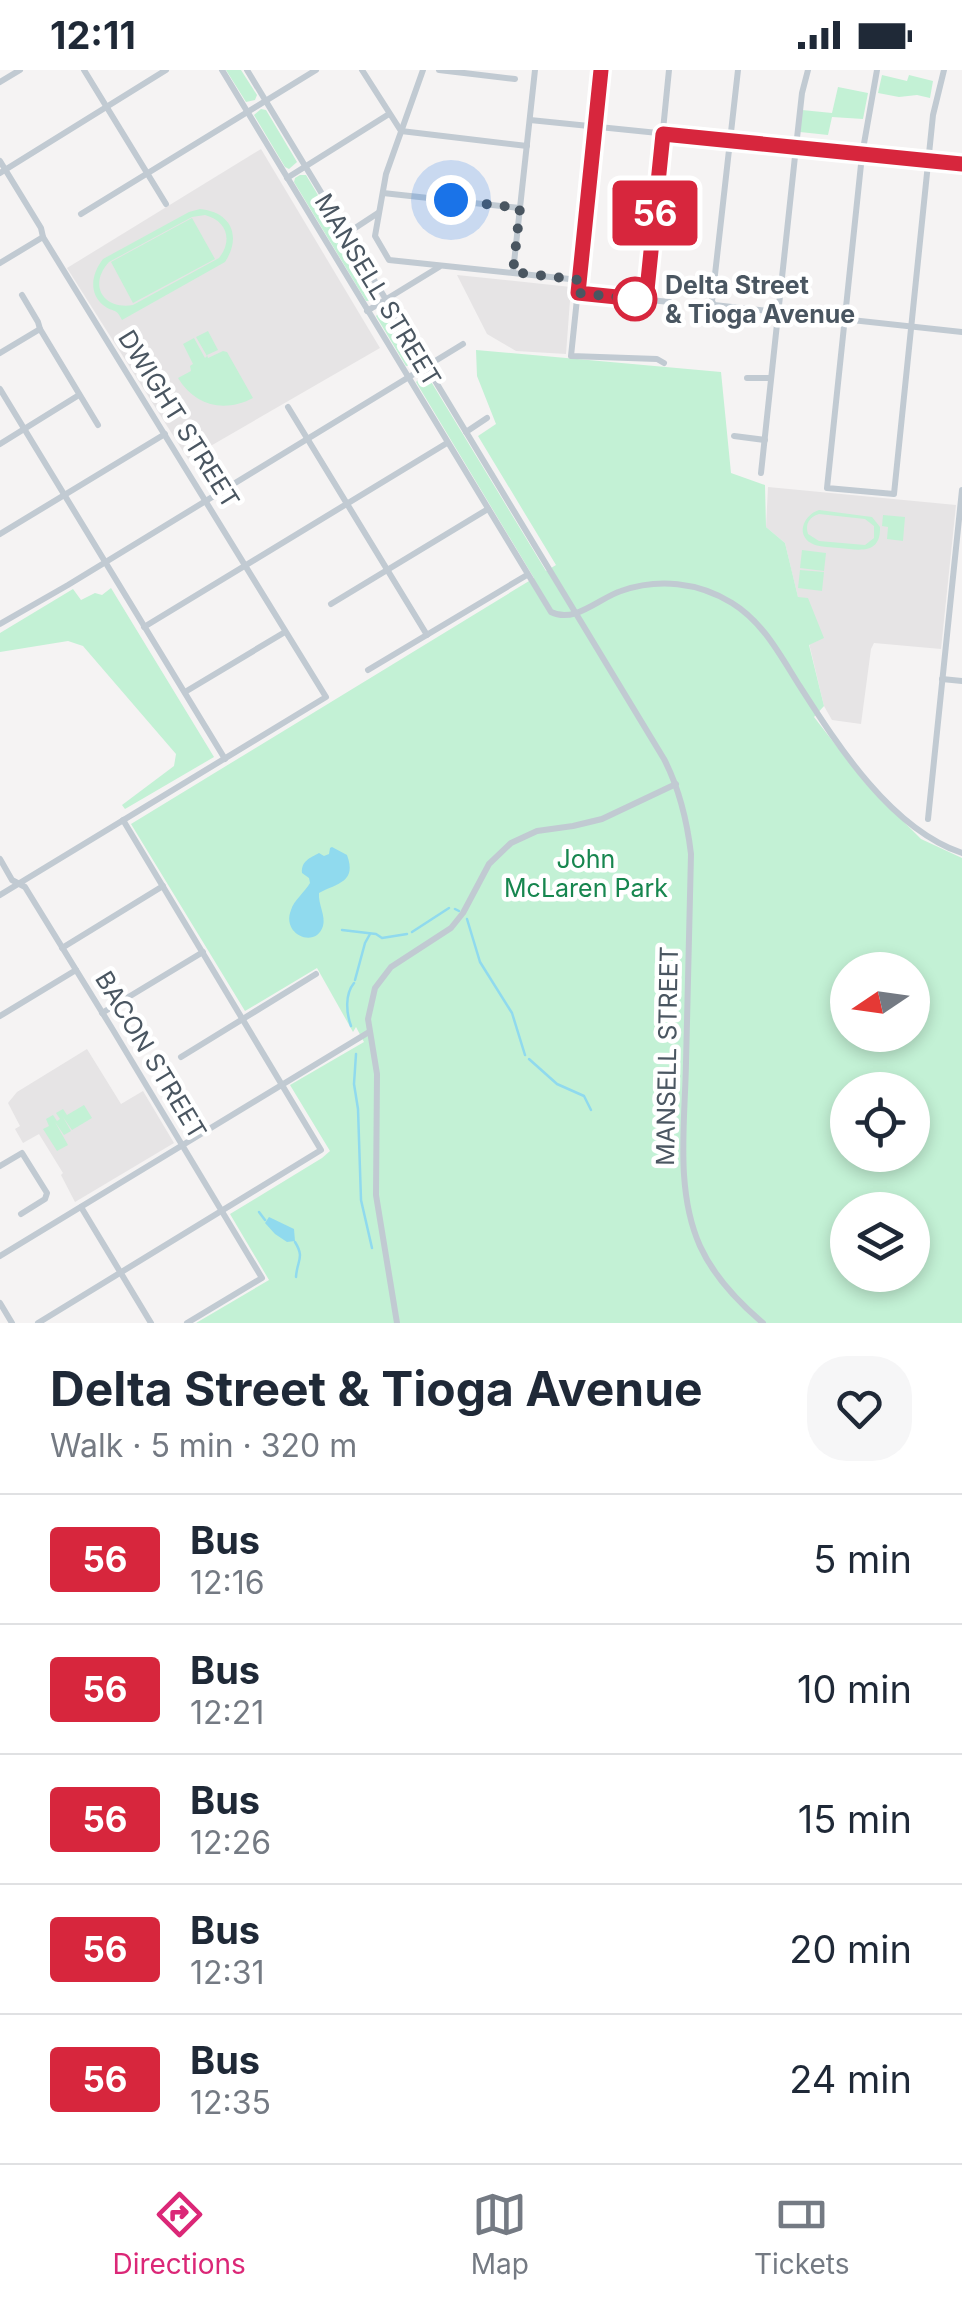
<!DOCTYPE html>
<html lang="en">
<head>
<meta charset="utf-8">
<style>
	body { margin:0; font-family:Inter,sans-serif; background:#f6f6f7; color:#1f2937; height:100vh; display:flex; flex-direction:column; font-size:38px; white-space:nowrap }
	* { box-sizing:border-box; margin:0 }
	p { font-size:32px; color:#747a83 }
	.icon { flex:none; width:55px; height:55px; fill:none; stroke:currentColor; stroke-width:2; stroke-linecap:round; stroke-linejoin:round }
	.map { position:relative; height:1253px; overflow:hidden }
	.details { display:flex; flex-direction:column; background:#fff; flex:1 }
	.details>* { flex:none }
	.badge { padding:0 20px; border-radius:8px; font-size:35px; line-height:65px }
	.needle { width:65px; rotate:257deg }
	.fabs { position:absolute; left:830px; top:882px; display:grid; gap:20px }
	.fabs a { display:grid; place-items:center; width:100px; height:100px; border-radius:50%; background:#fff; box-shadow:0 5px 15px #0003; font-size:50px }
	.you { position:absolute; width:50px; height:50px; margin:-25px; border:8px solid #fff; border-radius:50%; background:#1a73e8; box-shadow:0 0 0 15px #1a73e833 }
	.map>.badge { position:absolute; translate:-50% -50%; box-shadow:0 0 0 5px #fff }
	.round { display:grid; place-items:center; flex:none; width:105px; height:105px; border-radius:40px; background:#f6f6f7 }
	.summary { display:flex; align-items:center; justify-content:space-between; height:170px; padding:0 50px }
	h1 { font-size:48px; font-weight:700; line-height:75px }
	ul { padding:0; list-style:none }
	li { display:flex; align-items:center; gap:30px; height:130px; padding:0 50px; border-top:2px solid #e0e1e3 }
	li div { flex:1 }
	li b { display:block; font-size:38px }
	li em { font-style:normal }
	li .badge { min-width:110px; font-weight:700; text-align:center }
	.status { display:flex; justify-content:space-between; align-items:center; height:70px; padding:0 50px; background:#fff; direction:ltr }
	.status svg { height:28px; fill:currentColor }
	.dock { display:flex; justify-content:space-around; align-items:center; height:140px; border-top:2px solid #e0e1e3; background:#fff; font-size:28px; color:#747a83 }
	.dock a { display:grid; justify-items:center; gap:5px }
	.dock .active { color:#db2777 }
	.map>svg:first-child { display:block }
	.education { fill:#e6e4e5 }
	.green { fill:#c3f1d5; fill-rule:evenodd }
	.water { fill:#90daee }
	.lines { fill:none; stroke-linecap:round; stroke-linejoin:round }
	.stream { stroke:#90daee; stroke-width:2.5 }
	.minor { stroke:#c1cad2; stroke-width:6 }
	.line-casing { stroke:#fff; stroke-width:22 }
	.line { stroke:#d7263d; stroke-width:15 }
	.walk { stroke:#4a5661; stroke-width:10; stroke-dasharray:0 18 }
	.stop-dot { fill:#fff; stroke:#d7263d; stroke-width:5 }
	.labels { text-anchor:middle; stroke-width:9; stroke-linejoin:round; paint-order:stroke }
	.stop-label { font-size:25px; font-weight:bold; fill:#4a5661; stroke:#fff; text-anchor:start }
	.street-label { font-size:25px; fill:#4a5661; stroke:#fff }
	.park-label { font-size:25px; fill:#17864f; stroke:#fff }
</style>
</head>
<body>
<div class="status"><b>12:11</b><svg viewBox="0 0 49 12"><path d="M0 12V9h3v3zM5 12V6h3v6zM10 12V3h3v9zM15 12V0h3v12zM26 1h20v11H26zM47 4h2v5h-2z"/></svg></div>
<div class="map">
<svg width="962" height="1253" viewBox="0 0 962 1253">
	<rect width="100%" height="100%" fill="#f5f3f3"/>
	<!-- education -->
	<g class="education">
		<polygon points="261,79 380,278 188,389 67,198"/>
		<polygon points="457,205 571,217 566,284 516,281 487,264"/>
		<polygon points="768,417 956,435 941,579 874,573 871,579 861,654 832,650 824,636 785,473 766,457"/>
		<polygon points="87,979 121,1034 143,1021 174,1073 75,1132 61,1105 63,1103 39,1064 23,1073 15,1059 20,1056 8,1033 17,1022"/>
	</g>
	<!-- green -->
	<g class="green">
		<polygon points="226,0 241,0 257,25 255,30 246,32"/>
		<polygon points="882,5 907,11 909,5 933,11 930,28 917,25 899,27 878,23"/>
		<polygon points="838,17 868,23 863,49 832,47 828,65 800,62 802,40 832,43"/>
		<polygon points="261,39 266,40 297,92 289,99 285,97 254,45"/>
		<polygon points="300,105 306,105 373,217 377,224 371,231 366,231 294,112 295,108"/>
		<path d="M200,139C231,142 242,166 225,192L122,250C116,237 113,243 103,235C88,222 92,203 103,189L189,142ZM205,145C227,151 233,170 219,188L133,235C103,240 88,215 109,192L192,147Z"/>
		<polygon points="192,148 215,189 133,233 111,192"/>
		<polygon points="382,239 387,239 417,290 411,296 406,296 376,246"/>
		<path d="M208,261L218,280L207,285L208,288L223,281L227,282L253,328C224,343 195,336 178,308L191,301L190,296L193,294L183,274L194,268L205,288L207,286L196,267Z"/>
		<path d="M476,280L721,302L731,403L765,415L766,457L785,473L798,527L808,528L824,568L809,575L824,636L814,647L865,713L921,769L962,788V1253H196L269,1210L230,1144L322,1088L330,1081L290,1015L364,972L356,957L353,962L317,898L245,941L131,754L534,508L416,312L423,305H427L546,501L556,495L478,366L496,354L477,306ZM848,900H912V965H848ZM848,1020H912V1085H848ZM848,1140H912V1205H848Z"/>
		<path d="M819,440L872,447L880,457C881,485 859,480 839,478C831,477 822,477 815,475C794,467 803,445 819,440ZM819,444L865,449L874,456V468L865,475L819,471L808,464C805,454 809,447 819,444Z"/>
		<polygon points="883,445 905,447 903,471 887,469 888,457 882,456"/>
		<polygon points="802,480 826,483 824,501 800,498"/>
		<polygon points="800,500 824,502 822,521 798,518"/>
		<polygon points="111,518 214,687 125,739 122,735 174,696 176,684 83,576 68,571 0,582 0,563 73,519 81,530 95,523 102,525"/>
		<polygon points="84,1035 92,1048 72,1060 63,1047 71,1061 64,1065 55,1052 68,1075 57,1081 43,1059 49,1056 46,1049 53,1045 57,1051 60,1049 56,1043 63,1039 67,1045"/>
	</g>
	<!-- water -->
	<g class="water">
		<path d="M332,777L347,785C357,812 338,813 319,823C318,834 326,846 323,856C316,879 281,865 291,840C294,830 305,822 310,813L309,808L302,803C301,791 310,788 319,783L324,786L329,784L330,778Z"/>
		<polygon points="269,1147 294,1159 295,1171 287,1172 275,1164 265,1153"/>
	</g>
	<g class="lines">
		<!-- stream -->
		<g class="stream">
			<polyline points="455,839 459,841"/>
			<polyline points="467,849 480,892 512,943 525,985"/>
			<polyline points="342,860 376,864 382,868 407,864"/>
			<polyline points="412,862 449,838"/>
			<polyline points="355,910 365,873 370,864"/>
			<path d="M351,956C346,942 345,924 354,913"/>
			<polyline points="356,984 354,1014 358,1039 361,1130 372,1178"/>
			<polyline points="529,989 557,1014 584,1026 591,1040"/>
			<polyline points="259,1142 265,1150"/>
			<path d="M295,1172C305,1188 297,1190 296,1207"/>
		</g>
		<!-- minor -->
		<g class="minor">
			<polyline points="84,0 166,134"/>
			<path d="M222,0L551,542C575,554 599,528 621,521C658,508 698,512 732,533C763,552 780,585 799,615C838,676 891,759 962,783"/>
			<path d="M247,0L664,689C680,720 687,750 691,784C689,854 688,923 686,993C685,1052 675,1120 700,1176C714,1207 737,1231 763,1253"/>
			<polyline points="362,0 401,61 527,76"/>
			<polyline points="423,0 386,104 375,166 389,190 579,210"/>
			<polyline points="439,0 515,9"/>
			<polyline points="601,0 571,286 657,289 664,293"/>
			<polyline points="738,0 712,231 714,235 962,262"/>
			<polyline points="877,0 862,85 827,418 894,424 933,45 944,0"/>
			<polyline points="0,12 20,0"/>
			<polyline points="530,50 962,94"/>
			<polyline points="0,91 41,158 43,167 326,627 0,825"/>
			<polyline points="0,103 166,0"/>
			<polyline points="287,108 389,44"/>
			<polyline points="383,123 520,138"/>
			<polyline points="81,144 316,0"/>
			<polyline points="346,164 378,143"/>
			<polyline points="0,193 43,167"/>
			<polyline points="513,202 535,0"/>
			<polyline points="578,223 670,232"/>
			<polyline points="22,225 38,252 40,259 98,355"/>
			<polyline points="646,230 669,0"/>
			<polyline points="367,241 439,197"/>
			<polyline points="0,283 40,259"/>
			<polyline points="747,308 771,308"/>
			<polyline points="0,319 225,689"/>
			<polyline points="288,337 427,565"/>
			<polyline points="466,362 487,348"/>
			<polyline points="734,366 765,370"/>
			<polyline points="0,374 79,325"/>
			<polyline points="761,403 796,77 802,23 808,0"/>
			<polyline points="0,464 165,364"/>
			<polyline points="331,534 488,439"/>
			<polyline points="0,554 68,515 463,274"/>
			<polyline points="144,557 447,373"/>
			<polyline points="368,600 527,505"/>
			<polyline points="942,609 962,611"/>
			<polyline points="185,622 285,562"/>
			<polyline points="928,749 962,420"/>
			<polyline points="0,789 12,810 25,817 113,960 262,1208 187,1253"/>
			<polyline points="62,878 163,816"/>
			<polyline points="102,943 203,882"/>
			<polyline points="0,946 76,900"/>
			<polyline points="181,987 316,904"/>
			<polyline points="0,1096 22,1083 47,1123 45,1129 21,1144"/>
			<polyline points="81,1137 151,1253"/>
			<polyline points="0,1186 369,962"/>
			<polyline points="0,1233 12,1253"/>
			<polyline points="38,1253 321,1080 123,750"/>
			<polyline points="397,1253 376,1125 377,1004 368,949 375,918 391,897 451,858 463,843 489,794 511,773 537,761 573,756 602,749 676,714"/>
		</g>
	</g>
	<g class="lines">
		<defs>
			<polyline id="line" points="601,0 578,223 646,230 663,64 962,94"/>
		</defs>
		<!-- line casing -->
		<use href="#line" class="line-casing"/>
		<!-- line -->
		<use href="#line" class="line"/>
		<!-- walk -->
		<polyline class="walk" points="451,130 520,138 513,202 579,210 578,223 635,229"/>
	</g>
	<!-- markers -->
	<circle class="stop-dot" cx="635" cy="229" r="20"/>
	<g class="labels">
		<!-- stop labels -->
		<g class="stop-label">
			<text x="665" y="224">Delta Street<tspan x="665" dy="29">&amp; Tioga Avenue</tspan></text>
		</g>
		<!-- street labels -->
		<g class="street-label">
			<text transform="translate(378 220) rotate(59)" y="9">MANSELL STREET</text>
			<text transform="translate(179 349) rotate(58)" y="9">DWIGHT STREET</text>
			<text transform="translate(151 985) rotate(59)" y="9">BACON STREET</text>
			<text transform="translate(667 986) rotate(-89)" y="9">MANSELL STREET</text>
		</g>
		<!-- park labels -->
		<g class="park-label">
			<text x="586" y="798">John<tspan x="586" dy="29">McLaren Park</tspan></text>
		</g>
	</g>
</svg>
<div class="fabs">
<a><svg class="needle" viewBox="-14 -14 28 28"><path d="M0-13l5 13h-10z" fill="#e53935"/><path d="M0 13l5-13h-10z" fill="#747a83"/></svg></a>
<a><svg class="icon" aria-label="locate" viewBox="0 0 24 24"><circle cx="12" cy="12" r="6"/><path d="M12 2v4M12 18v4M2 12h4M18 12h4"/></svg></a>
<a><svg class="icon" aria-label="layers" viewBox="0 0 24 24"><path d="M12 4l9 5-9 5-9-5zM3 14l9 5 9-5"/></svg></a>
</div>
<div class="you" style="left:451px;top:130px"></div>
<b class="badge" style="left:655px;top:143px;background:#d7263d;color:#fff">56</b>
</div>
<section class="details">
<div class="summary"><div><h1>Delta Street &amp; Tioga Avenue</h1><p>Walk · 5 min · 320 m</p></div><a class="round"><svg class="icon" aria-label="heart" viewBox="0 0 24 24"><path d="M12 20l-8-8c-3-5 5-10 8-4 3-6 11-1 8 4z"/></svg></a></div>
<ul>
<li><span class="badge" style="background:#d7263d;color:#fff">56</span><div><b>Bus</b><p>12:16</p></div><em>5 min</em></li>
<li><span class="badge" style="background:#d7263d;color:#fff">56</span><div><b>Bus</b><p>12:21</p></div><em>10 min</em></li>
<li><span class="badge" style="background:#d7263d;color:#fff">56</span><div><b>Bus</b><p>12:26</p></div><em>15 min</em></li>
<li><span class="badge" style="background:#d7263d;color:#fff">56</span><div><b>Bus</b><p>12:31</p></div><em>20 min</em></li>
<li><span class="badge" style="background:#d7263d;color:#fff">56</span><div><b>Bus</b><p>12:35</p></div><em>24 min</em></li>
</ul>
</section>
<nav class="dock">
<a class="active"><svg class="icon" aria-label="directions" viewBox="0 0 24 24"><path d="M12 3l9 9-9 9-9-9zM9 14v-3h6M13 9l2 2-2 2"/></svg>Directions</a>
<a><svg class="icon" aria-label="map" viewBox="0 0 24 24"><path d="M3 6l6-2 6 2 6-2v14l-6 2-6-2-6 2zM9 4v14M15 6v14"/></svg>Map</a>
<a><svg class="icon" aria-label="tickets" viewBox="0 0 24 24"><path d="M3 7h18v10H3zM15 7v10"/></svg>Tickets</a>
</nav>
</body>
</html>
